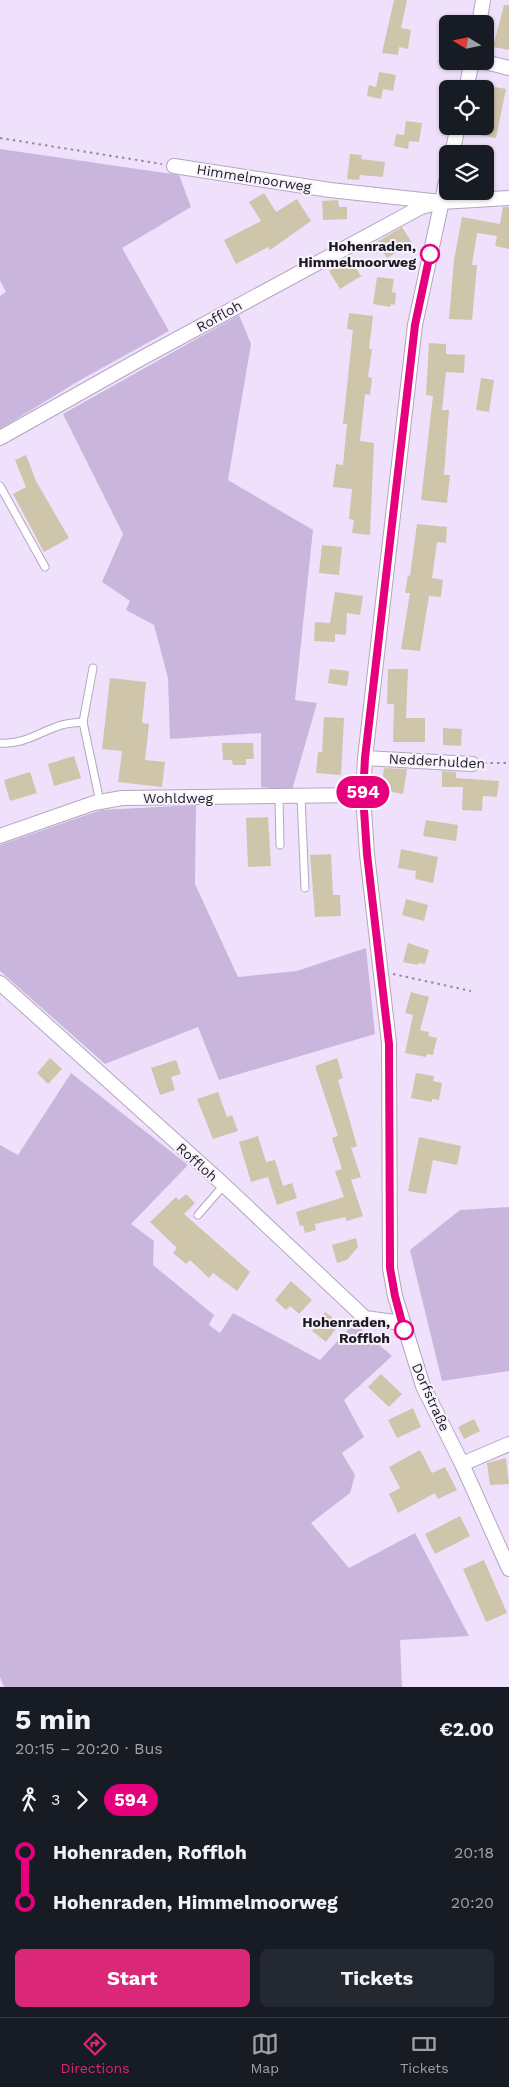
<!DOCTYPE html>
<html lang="en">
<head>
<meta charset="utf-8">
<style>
	body { margin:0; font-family:"Work Sans",sans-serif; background:#242831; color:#f1f3f6; height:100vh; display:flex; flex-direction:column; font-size:19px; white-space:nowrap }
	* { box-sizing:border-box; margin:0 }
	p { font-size:16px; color:#9ea1a6 }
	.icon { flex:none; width:28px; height:28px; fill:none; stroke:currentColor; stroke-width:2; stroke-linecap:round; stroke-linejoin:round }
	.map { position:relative; height:1687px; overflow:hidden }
	.drawer { display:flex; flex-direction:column; background:#171b24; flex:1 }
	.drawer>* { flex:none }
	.badge { padding:0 10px; border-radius:16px; font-size:18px; line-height:32px }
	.needle { width:32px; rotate:280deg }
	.fabs { position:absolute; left:439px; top:15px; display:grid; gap:10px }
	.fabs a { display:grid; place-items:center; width:55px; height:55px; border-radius:8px; background:#171b24; box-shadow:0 1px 4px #0004; font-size:25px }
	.map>.badge { position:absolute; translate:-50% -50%; box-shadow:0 0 0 2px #fff }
	.legs { display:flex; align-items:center; gap:8px; height:55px; padding:0 15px; font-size:16px }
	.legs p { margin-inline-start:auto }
	.summary { display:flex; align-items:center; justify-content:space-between; height:85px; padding:0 15px }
	h1 { font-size:28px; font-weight:700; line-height:38px }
	.primary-button { display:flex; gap:10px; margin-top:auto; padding:10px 15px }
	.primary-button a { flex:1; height:58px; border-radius:8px; background:#db2777; color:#fff; font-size:20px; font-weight:700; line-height:58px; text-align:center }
	.primary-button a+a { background:#242831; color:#f1f3f6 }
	ul { padding:0 15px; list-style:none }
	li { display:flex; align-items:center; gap:18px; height:50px; font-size:19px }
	li i { display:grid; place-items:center; width:8px; height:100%; margin:0 6px; background:currentColor }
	li i::after { content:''; width:12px; height:12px; margin:-6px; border:4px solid; border-radius:50%; background:#171b24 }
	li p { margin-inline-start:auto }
	li:first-child i { background:linear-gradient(#0000 50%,currentColor 0) }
	li:last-child i { background:linear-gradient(currentColor 50%,#0000 0) }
	.tabs { display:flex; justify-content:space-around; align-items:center; height:70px; border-top:1px solid #363941; background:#171b24; font-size:14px; color:#9ea1a6 }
	.tabs a { display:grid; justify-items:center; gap:2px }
	.tabs .on { color:#db2777 }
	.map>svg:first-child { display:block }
	.green { fill:#cab6dc }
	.building { fill:#cfc5ab }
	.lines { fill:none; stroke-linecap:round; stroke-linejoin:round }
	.service-casing { stroke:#b3a6be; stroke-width:9 }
	.minor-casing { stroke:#b3a6be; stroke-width:16 }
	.path { stroke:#948a9d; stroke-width:2; stroke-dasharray:2.5 4; stroke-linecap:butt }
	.service { stroke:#fff; stroke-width:7 }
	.minor { stroke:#fff; stroke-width:14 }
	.line-1-casing { stroke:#fff; stroke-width:11 }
	.line-1 { stroke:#e6007e; stroke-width:8 }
	.stop-1-dot { fill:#fff; stroke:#e6007e; stroke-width:2.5 }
	.labels { text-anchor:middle; stroke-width:4; stroke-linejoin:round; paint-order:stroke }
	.street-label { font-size:14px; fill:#1e1a23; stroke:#f8f2fd }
	.stop-label { font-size:14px; font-weight:bold; fill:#1e1a23; stroke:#f8f2fd; text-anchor:end }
</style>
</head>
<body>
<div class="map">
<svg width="509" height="1687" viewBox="0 0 509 1687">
	<rect width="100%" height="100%" fill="#efe1fb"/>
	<!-- green -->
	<g class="green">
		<polygon points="0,149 179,175 191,207 122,248 169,331 82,379 0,429 0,296 6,292 0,280"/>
		<polygon points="239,315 251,344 228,480 313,530 295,700 317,703 292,790 261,787 261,733 170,739 168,678 154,625 126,610 130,601 102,582 123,534 63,414"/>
		<polygon points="196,805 195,884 238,977 297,971 366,948 375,1034 219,1080 198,1027 105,1064 0,971 0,845 101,810"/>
		<polygon points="71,1073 188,1165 131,1224 154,1241 153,1265 214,1315 209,1325 220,1333 233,1313 320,1360 354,1323 392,1356 344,1400 364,1437 342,1453 355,1475 350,1493 311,1523 349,1568 415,1533 469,1636 400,1640 402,1687 4,1687 0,1677 0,1145 18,1155"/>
		<polygon points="509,1207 509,1371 442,1381 410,1250 460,1210"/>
	</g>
	<!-- building -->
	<g class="building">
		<polygon points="394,0 407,0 401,28 411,30 408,49 399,47 398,55 382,53"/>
		<polygon points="504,5 509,5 509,50 493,47"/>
		<polygon points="379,72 396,75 393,91 383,89 381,99 367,96 369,85 376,87"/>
		<polygon points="490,86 506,89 496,138 479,135 481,126 485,126 485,108"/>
		<polygon points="406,121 422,123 419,142 409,141 408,149 394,146 396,134 404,135"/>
		<polygon points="350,154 362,155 361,159 385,162 383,177 360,175 359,180 347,179"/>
		<polygon points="264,193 276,212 297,199 311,221 270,250 268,247 236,264 224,240 261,221 249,202"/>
		<polygon points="338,200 339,207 347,207 347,219 323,220 322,201"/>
		<polygon points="503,207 509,207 509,249 495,246 497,236 477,233 472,265 477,265 472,320 449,319 454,260 462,217 500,224"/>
		<polygon points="402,227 412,243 387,258 377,242"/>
		<polygon points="351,258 360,275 363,275 340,289 329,271"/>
		<polygon points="377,277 394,279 392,292 396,293 395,305 391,304 390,307 373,304"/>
		<polygon points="349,313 373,316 369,349 372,349 368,377 372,378 370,395 365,394 360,441 374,443 370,535 352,533 354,520 349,519 352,489 333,487 336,464 343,465 347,424 343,424 353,330 347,329"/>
		<polygon points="429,343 446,344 446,354 465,355 464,373 446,372 442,410 449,410 444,475 450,475 447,503 421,500 433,396 426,395"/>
		<polygon points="481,378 494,380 489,412 476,410"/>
		<polygon points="26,455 36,481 69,538 44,552 13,494 26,487 15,460"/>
		<polygon points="417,524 447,527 446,543 437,542 432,578 443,580 441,597 429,596 420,651 401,649 410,593 405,593 408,575 410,576"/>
		<polygon points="322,545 342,547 339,575 319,573"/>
		<polygon points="335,592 363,596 360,615 347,613 346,635 335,634 335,642 314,641 315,622 330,623"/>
		<polygon points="330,669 349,671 347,686 328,683"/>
		<polygon points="388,669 408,669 406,718 425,718 425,742 393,742 394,704 387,704"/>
		<polygon points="110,678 146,682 142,723 149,724 145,760 165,762 162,787 118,782 122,751 102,749"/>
		<polygon points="324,717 344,718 341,775 316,773 318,752 322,752"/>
		<polygon points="443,728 462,729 461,746 443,745"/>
		<polygon points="222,743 253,743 254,759 246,759 246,765 233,765 232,760 223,760"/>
		<polygon points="74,756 81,778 54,786 48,764"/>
		<polygon points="384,768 407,769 403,794 381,790"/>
		<polygon points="442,771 456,772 456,778 499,781 497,797 483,796 482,811 462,810 463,787 442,787"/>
		<polygon points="30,772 37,793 10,801 4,780"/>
		<polygon points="268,817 271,866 248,867 246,818"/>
		<polygon points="426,820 458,825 456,841 423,836"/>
		<polygon points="401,849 438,857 433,883 415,879 416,871 398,868"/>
		<polygon points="331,854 333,895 340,895 341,916 315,917 310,855"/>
		<polygon points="406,899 428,905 424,921 402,915"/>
		<polygon points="408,943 429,950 425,964 418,963 418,965 403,962"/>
		<polygon points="411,992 429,997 420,1030 429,1032 428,1036 437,1038 433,1055 427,1054 426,1057 405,1053 413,1015 405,1013"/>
		<polygon points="50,1058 62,1069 48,1084 37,1073"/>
		<polygon points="337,1058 343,1078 338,1080 357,1146 351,1148 361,1177 351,1180 363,1216 347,1221 345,1217 315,1224 316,1230 305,1233 303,1225 300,1226 296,1212 344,1197 335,1171 342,1169 332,1138 338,1136 315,1066"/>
		<polygon points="176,1060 181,1074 171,1077 175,1090 160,1095 151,1068"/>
		<polygon points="416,1073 434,1076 433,1081 442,1083 439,1100 432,1099 432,1102 411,1098"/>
		<polygon points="218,1092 227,1117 232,1115 238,1131 213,1139 197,1099"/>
		<polygon points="258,1136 266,1162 275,1160 283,1186 292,1183 297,1198 277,1205 268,1177 251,1182 239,1142"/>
		<polygon points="419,1137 461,1146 457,1165 433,1160 426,1194 408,1191"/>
		<polygon points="186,1194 195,1203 184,1214 250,1272 237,1291 213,1273 209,1278 190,1260 186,1264 173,1253 177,1248 150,1222 176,1197 179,1200"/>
		<polygon points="356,1238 358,1247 347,1260 337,1263 332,1245"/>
		<polygon points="291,1281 312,1300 299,1314 290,1306 286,1310 275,1300"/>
		<polygon points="325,1312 340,1323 326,1342 312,1331"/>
		<polygon points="381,1374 402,1394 389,1407 368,1387"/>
		<polygon points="413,1408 421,1427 397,1438 388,1420"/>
		<polygon points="474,1419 480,1431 464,1439 458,1427"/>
		<polygon points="420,1450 432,1473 445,1467 457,1490 438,1499 435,1493 398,1513 389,1494 400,1488 389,1467"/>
		<polygon points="506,1458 509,1484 490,1485 487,1463"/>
		<polygon points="460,1516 470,1536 435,1554 425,1534"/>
		<polygon points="484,1560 507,1613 486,1622 463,1569"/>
	</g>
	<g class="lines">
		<defs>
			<g id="service">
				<polyline points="0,486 45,567"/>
				<polyline points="93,668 83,722 100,802"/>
				<path d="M0,743C22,745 36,734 56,727C64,723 74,723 83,722"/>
				<polyline points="279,797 280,845"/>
				<polyline points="301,797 305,888"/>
				<polyline points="198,1215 224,1185"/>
			</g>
			<g id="minor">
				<polyline points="479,24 483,0"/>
				<polyline points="481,61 509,68"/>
				<polyline points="466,89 472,61"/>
				<polyline points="452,154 458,126"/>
				<polyline points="174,166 330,190 441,202 509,198"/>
				<polyline points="448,173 415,325 365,758 363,795 367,854 389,1043 390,1268 395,1296 423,1386 462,1464 509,1569"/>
				<polyline points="0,438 142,358 421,207 441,202"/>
				<polyline points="365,758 472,764"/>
				<polyline points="0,836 94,803 122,798 363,795"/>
				<polyline points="0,983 224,1185 365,1318 402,1323"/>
				<polyline points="462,1464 509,1444"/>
			</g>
		</defs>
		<!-- service casing -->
		<use href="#service" class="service-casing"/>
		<!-- minor casing -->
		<use href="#minor" class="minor-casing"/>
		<!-- path -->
		<g class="path">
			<polyline points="0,138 162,164"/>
			<polyline points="484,763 509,763"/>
			<polyline points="393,974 471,991"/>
		</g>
		<!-- service -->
		<use href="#service" class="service"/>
		<!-- minor -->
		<use href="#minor" class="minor"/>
	</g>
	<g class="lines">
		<defs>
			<polyline id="line-1" points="404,1330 395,1296 390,1268 389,1044 367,854 363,795 365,758 415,325 430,254"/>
		</defs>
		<!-- line-1 casing -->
		<use href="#line-1" class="line-1-casing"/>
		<!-- line-1 -->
		<use href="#line-1" class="line-1"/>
	</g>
	<!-- markers -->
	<g class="stop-1-dot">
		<circle cx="430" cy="254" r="9"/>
		<circle cx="404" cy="1330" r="9"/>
	</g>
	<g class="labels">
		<!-- street labels -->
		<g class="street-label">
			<text transform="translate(254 178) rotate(9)" y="5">Himmelmoorweg</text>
			<text transform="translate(219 316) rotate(-29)" y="5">Roffloh</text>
			<text transform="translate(437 761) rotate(3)" y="5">Nedderhulden</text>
			<text x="178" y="803">Wohldweg</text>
			<text transform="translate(197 1162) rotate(42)" y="5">Roffloh</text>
			<text transform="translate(431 1397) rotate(66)" y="5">Dorfstraße</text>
		</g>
		<!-- stop labels -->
		<g class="stop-label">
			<text x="416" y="251">Hohenraden,<tspan x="416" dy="16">Himmelmoorweg</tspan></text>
			<text x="390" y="1327">Hohenraden,<tspan x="390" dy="16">Roffloh</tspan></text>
		</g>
	</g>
</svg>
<div class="fabs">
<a><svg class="needle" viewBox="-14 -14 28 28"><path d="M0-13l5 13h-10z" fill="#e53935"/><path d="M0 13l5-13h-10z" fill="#9ea1a6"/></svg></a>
<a><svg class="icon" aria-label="locate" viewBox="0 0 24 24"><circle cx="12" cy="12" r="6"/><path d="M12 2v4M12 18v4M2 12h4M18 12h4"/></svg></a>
<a><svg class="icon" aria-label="layers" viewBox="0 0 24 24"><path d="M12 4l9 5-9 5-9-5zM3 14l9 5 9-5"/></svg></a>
</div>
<b class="badge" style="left:363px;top:792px;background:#e6007e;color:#fff">594</b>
</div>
<section class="drawer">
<div class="summary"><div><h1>5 min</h1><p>20:15 – 20:20 · Bus</p></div><b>€2.00</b></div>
<div class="legs"><svg class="icon" aria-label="walk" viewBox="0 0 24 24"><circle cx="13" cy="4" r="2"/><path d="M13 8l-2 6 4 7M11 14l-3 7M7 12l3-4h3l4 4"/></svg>3<svg class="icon" aria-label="forward" viewBox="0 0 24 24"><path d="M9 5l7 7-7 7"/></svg><b class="badge" style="background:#e6007e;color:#fff">594</b></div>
<ul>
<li><i style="color:#e6007e"></i><b>Hohenraden, Roffloh</b><p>20:18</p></li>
<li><i style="color:#e6007e"></i><b>Hohenraden, Himmelmoorweg</b><p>20:20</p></li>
</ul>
<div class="primary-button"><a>Start</a><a>Tickets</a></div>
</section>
<nav class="tabs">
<a class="on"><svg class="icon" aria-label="directions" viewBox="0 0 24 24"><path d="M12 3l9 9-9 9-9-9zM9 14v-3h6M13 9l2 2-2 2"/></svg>Directions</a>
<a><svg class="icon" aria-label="map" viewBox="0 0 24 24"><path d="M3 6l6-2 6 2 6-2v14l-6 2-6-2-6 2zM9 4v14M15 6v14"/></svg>Map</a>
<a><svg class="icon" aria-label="tickets" viewBox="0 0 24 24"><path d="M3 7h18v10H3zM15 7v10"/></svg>Tickets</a>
</nav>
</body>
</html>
